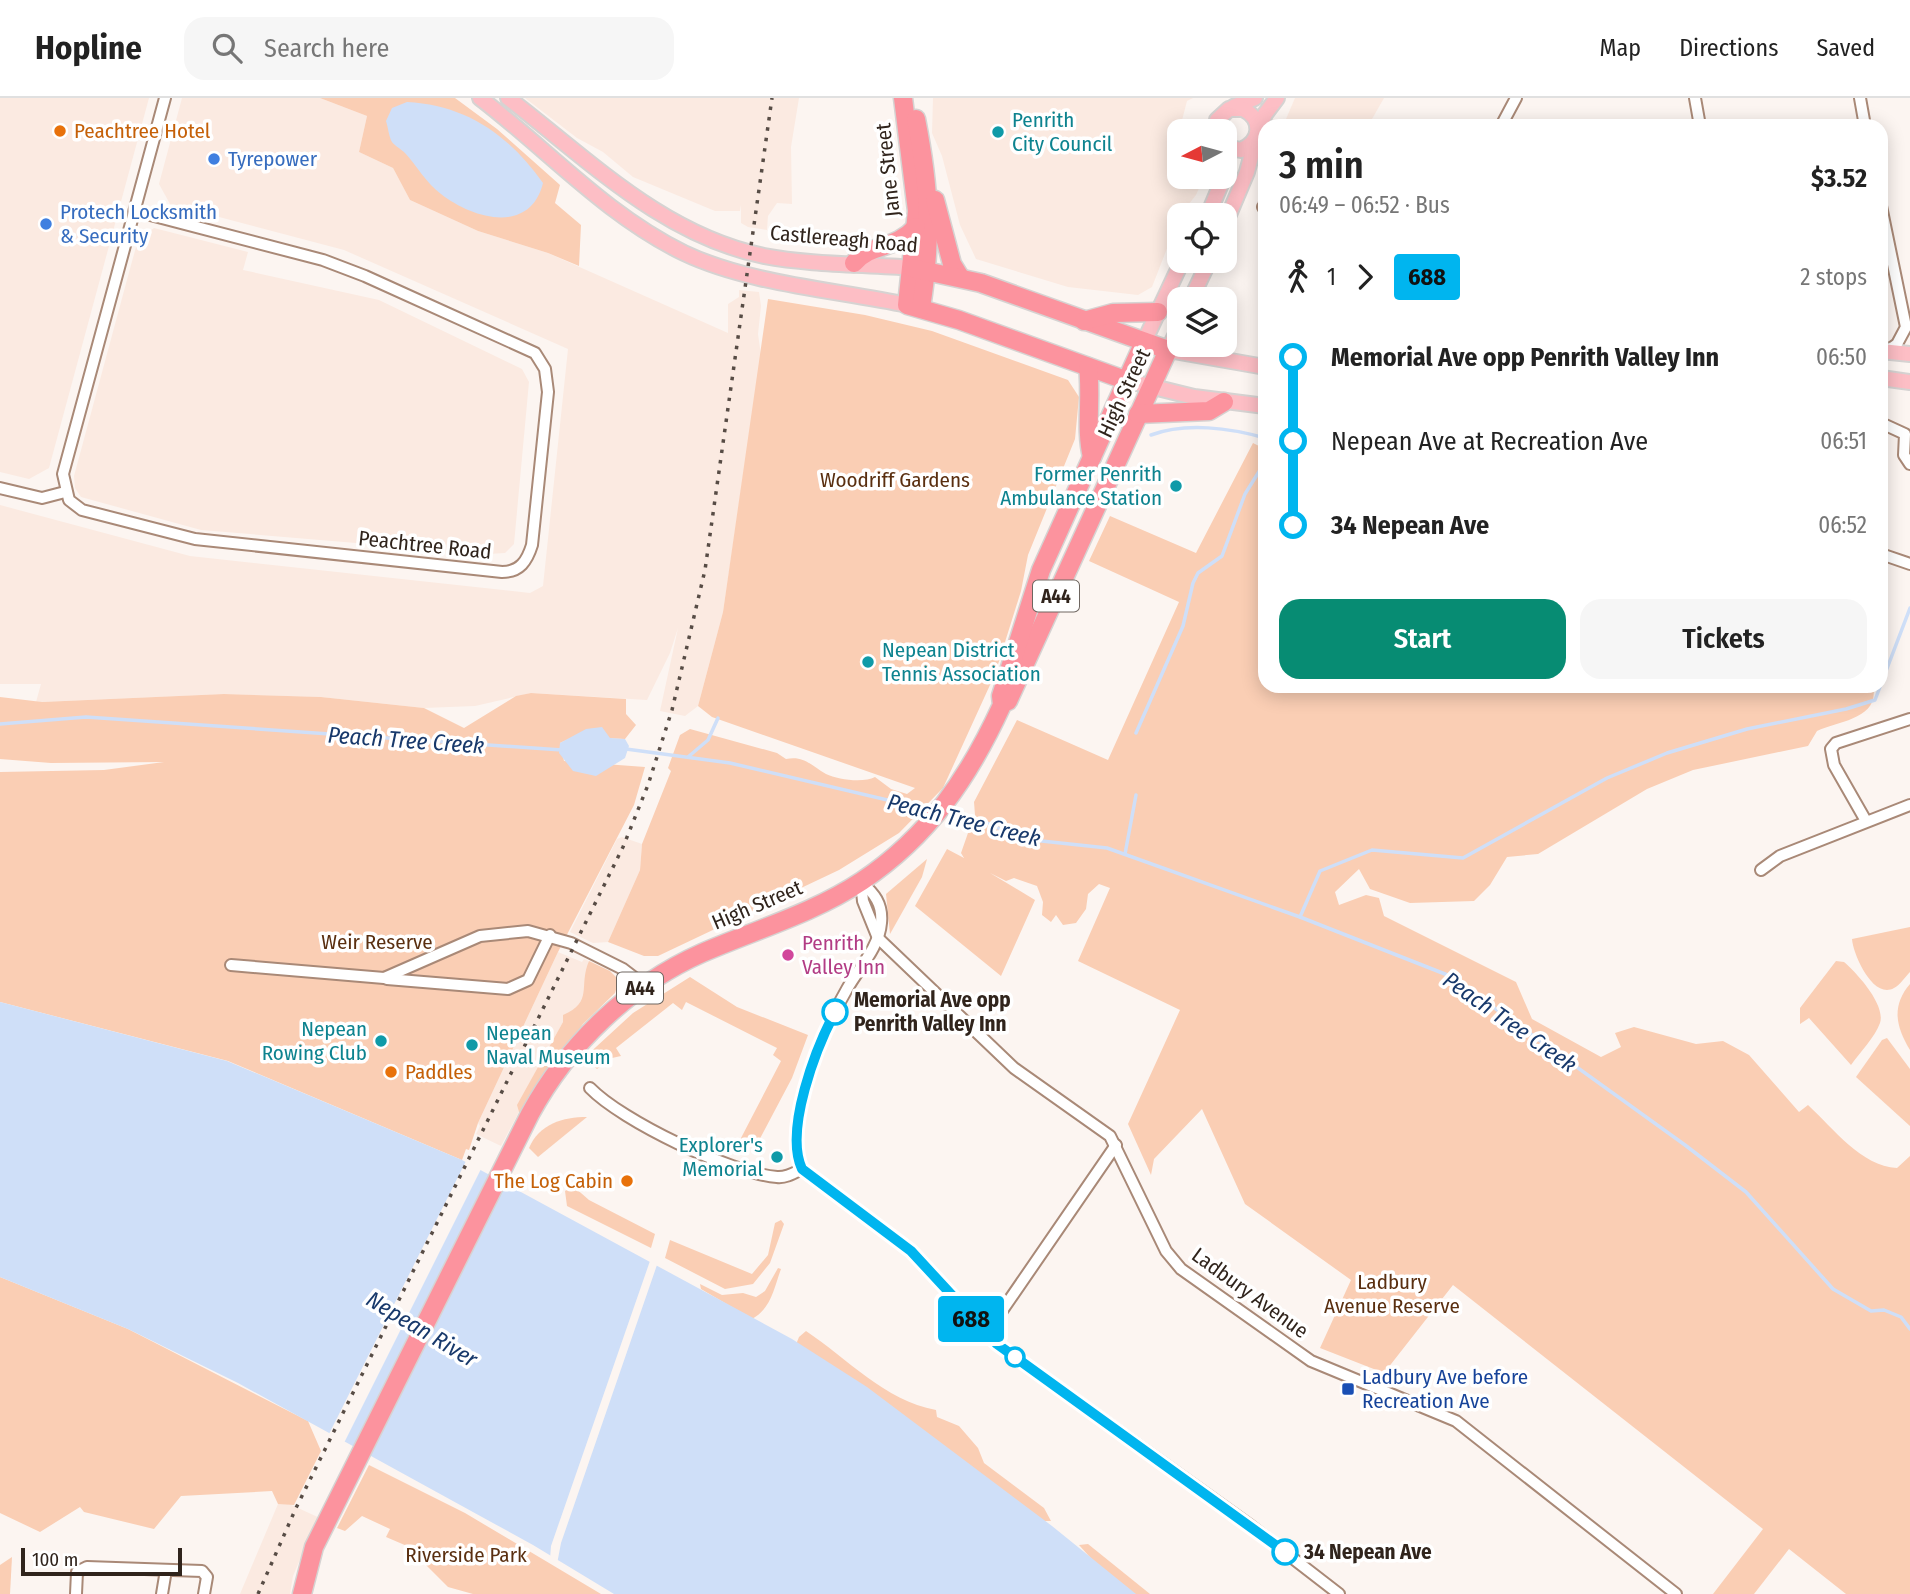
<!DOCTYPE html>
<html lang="en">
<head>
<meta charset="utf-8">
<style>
	body { margin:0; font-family:"Fira Sans Condensed",sans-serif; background:#f6f6f6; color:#222; height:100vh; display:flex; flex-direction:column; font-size:26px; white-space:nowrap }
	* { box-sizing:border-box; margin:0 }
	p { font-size:23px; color:#767676 }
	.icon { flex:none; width:38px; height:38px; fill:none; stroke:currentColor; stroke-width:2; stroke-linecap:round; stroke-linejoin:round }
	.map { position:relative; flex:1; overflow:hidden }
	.sheet { position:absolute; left:1258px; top:21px; width:630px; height:574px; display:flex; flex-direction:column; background:#fff; border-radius:21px; box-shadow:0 4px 18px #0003 }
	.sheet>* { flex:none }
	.badge { padding:0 14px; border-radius:5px; font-size:24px; line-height:46px }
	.needle { width:46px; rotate:264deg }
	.buttons { position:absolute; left:1167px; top:21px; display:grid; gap:14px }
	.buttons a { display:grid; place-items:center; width:70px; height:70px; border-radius:14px; background:#fff; box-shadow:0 4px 18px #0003; font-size:35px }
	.scale { position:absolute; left:21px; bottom:18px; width:161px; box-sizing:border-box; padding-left:7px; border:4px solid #30241c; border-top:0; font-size:19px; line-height:24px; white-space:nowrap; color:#30241c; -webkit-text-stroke:5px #fff; paint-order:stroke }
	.map>.badge { position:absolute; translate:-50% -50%; box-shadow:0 0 0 4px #fff }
	.legs { display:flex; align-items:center; gap:10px; height:77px; padding:0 21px; font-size:23px }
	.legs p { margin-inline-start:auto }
	.headline { display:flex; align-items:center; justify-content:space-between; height:119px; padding:0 21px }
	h1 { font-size:38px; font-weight:600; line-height:52px }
	.action { display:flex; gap:14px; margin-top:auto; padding:14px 21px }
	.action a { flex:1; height:80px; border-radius:21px; background:#078c73; color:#fff; font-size:28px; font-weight:600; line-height:80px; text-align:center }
	.action a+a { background:#f6f6f6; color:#222 }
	ul { padding:0 21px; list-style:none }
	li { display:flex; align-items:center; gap:24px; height:84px; font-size:26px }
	li i { display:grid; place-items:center; width:10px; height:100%; margin:0 9px; background:currentColor }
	li i::after { content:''; width:18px; height:18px; margin:-9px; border:5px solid; border-radius:50%; background:#fff }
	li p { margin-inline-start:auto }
	li:first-child i { background:linear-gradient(#0000 50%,currentColor 0) }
	li:last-child i { background:linear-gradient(currentColor 50%,#0000 0) }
	header { display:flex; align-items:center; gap:42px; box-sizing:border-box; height:98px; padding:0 35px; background:#fff; border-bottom:2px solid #e0e0e0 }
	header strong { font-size:33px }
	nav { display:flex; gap:38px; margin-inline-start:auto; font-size:24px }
	.search { width:490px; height:63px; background:#f6f6f6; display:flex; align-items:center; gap:18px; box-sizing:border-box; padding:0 24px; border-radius:21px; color:#767676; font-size:26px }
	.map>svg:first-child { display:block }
	.built { fill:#fbeae1 }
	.green { fill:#faceb4 }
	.water { fill:#cfdff8 }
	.pier { fill:#fcf5f1 }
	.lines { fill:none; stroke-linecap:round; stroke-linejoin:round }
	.stream { stroke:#cfdff8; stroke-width:3.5 }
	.minor-casing { stroke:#a98977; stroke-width:14 }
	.major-casing { stroke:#d6d3d2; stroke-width:18 }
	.highway-casing { stroke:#d6d3d2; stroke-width:21 }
	.minor { stroke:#fff; stroke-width:10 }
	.major { stroke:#fdbec5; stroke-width:14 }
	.highway { stroke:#fc939e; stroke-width:18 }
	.rail { stroke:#574c45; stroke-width:3.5; stroke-dasharray:3.5 7; stroke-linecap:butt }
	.line-1-casing { stroke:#fff; stroke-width:16 }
	.line-1 { stroke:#00b5ef; stroke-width:10 }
	.food-dot { fill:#e8710a; stroke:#fff; stroke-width:2.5 }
	.culture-dot { fill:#0f9aa8; stroke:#fff; stroke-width:2.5 }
	.shop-dot { fill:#3f7fe0; stroke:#fff; stroke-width:2.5 }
	.hotel-dot { fill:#d1479c; stroke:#fff; stroke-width:2.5 }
	.stop-1-dot { fill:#fff; stroke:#00b5ef; stroke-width:3.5 }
	.transit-dot { fill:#1a4fb4; stroke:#fff; stroke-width:2.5 }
	.labels { text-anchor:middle; stroke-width:7; stroke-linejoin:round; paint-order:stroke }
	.shield { fill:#fff; stroke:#6e6660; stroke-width:2 }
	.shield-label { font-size:19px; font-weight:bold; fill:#30241c }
	.culture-label { font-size:21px; fill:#0d838f; stroke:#fff; text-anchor:start }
	.food-label { font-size:21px; fill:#c56008; stroke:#fff; text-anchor:start }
	.shop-label { font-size:21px; fill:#366cbe; stroke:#fff; text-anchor:start }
	.street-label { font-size:21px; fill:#30241c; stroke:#fff }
	.park-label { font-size:21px; fill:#5a2f10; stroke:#fff }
	.hotel-label { font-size:21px; fill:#b23c85; stroke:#fff; text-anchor:start }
	.stop-label { font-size:21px; font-weight:bold; fill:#30241c; stroke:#fff; text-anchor:start }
	.transit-label { font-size:21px; fill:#164399; stroke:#fff; text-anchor:start }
	.water-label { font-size:23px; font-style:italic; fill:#18396b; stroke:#fff }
</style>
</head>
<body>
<header>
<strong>Hopline</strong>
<div class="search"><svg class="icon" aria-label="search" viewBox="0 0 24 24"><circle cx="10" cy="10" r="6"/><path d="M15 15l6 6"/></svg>Search here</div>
<nav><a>Map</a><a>Directions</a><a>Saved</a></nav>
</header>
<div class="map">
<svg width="1910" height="1496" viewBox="0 0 1910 1496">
	<rect width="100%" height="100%" fill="#fcf5f1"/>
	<!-- built -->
	<g class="built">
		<polygon points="0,0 149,0 49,370 29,381 0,374"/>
		<polygon points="182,0 320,0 367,18 359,54 393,70 410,102 478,133 548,155 728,235 728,206 739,199 739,192 759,194 761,208 758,236 761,257 723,514 698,608 685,618 660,613 678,530 670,555 647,602 531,595 475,608 424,610 321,599 224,596 41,604 36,604 41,586 0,586 0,407 190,458 530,495 543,488 568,251 344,152 170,106 159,86"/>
		<polygon points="525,0 799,0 791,49 792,106 777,105 768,118 767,132 748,129 741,125 741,107 740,113 715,113 633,79 603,54 577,40"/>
		<polygon points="933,0 1193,0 1187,3 1181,26 1188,33 1180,33 1180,79 1204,79 1196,97 1180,117 1152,189 1138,197 1068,189 976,161 960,127 942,58 932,35"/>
		<polygon points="1295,0 1384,0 1368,28 1283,28"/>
		<polygon points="154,130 248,154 243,172 379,202 522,271 529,284 514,446 505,455 488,456 201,432 81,399 75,390 74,378 131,167 138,142"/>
		<polygon points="622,739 642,746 640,772 608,844 593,845 570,834 617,741"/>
		<polygon points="558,854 582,864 584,861 589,863 584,900 575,913 563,918 563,924 518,1007 519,1014 501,1048 476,1036 480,1028 478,1025"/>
		<polygon points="285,1404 322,1421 320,1426 315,1426 293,1478 290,1496 240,1496 278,1406"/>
	</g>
	<!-- green -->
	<g class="green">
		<polygon points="320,0 455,0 497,31 560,87 555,105 581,127 579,168 548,155 478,133 410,102 393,70 359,54 367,18"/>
		<path d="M768,201L865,217L932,233L1068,282L1079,299L1075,341L1028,457L1021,493L995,576L943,690L899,735L839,772L658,858H644L608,844L640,772L642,746L671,673L668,670L680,637L690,631L777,655L786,661C804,657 812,668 826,676C838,682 864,685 875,679L891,691L907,696L915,690L712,619L698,608L723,514Z"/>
		<path d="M1253,345L1265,351V588H1620L1618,594L1749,588H1873C1880,621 1839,623 1817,633L1808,648L1693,672L1647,691L1538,756L1507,759L1490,787L1474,803L1410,805L1370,791L1359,771L1335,794L1339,807L1366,797L1379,800L1384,818L1516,884L1532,921L1601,959L1621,949L1615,935L1634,929L1696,946L1723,943L1749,957L1799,1014L1808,1007C1834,1031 1861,1068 1897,1070L1910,1058V1496H1846L1789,1451L1754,1496H1713L1763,1431L1453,1187L1384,1275L1320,1250L1351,1182L1245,1106L1202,1011L1154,1061L1151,1077L1128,1026L1180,912L1078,863L1110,790L1099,786L1088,796L1086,811L1076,825L1063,827L1056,817L1051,824L1042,817L1043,804L1037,788L1014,780L1006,783L990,775L1035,802L1001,878L915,808L947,751L964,760L961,755L968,735L978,731L962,723L975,717L974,704L1017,622L1108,662L1179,504L1089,463L1110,418L1196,455Z"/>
		<polygon points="531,595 626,601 626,616 636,627 625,641 573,639 560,645 564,663 645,669 634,707 558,854 478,1025 469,1052 466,1051 462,1062 228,963 0,904 0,674 104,672 164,664 51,665 0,661 0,599 42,604 224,596 321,599 424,610 464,630 516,598"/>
		<polygon points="927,761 922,779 890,836 886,796"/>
		<path d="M1910,829V874C1905,879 1900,887 1894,890C1873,902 1853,856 1852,841Z"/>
		<path d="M589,863L610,873L619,882L615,895L583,926L560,956L523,1015L519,1014L517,1007L563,924V917C594,904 578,888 589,863Z"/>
		<path d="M1836,863L1844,864C1857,875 1886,907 1880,925C1875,939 1860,954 1851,967L1809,920L1800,926V910Z"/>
		<polygon points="690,879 737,909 808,937 792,980 756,1048 734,1046 741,1040 781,963 773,957 777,950 686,904 682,912 673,905 616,950 621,958 612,960 597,971 584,960 633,915"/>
		<path d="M1910,886V952C1896,929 1891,908 1910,886Z"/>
		<polygon points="1887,940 1910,971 1910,1028 1856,979 1882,942"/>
		<path d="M587,1019L538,1059L529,1050C539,1026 563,1019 587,1019Z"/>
		<polygon points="573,1088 589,1102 655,1136 651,1150 567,1108 565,1093"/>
		<polygon points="781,1122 784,1126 770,1165 753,1186 725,1191 665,1160 670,1142 752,1176 768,1157 775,1125"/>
		<path d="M778,1170L781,1171C774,1190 771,1211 752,1221L701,1191L700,1186L722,1197L743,1195L756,1199L765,1193Z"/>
		<polygon points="0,1179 128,1231 308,1323 321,1353 294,1407 278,1406 272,1393 181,1398 154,1431 84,1414 80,1409 40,1434 0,1415"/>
		<path d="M806,1233C848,1261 884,1302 936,1312L937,1319L959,1328L978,1350L984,1365L1044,1410L1051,1423H1040L795,1249L799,1239Z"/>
		<polygon points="369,1367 465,1415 601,1496 473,1496 448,1489 407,1448 386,1439 390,1431 362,1418 345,1433 337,1430"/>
		<polygon points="1088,1446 1150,1496 1132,1496 1096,1466 1079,1447"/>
		<polygon points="12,1459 10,1496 0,1496 0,1467"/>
	</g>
	<!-- water -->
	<g class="water">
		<path d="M407,4C466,7 509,37 543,85C530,137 473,121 441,96C426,85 417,68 405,55C401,51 395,48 392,44C389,39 388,29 386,23L392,10Z"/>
		<polygon points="602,629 610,640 625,641 629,648 625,660 596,678 573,673 559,655 560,645 586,631"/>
		<polygon points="0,904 227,963 462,1062 792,1241 867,1289 1052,1428 1136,1496 614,1496 533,1447 238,1285 128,1231 0,1179"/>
	</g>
	<!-- pier -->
	<g class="pier">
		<polygon points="467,1061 482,1069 343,1347 328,1338"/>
		<polygon points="651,1160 658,1164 561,1445 557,1466 550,1461 551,1448"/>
	</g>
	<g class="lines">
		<!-- stream -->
		<g class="stream">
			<path d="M1151,337C1186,324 1230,330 1265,340"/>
			<polyline points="0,626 86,619 562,652"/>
			<polyline points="1136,635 1183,528 1193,485 1198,475 1222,458 1245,396 1265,364"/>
			<polyline points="626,651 730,665 930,712"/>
			<polyline points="688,659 708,642 718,620"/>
			<polyline points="944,715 987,725 1023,741 1107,750 1300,819 1450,878 1685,1047 1746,1094 1833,1191 1871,1213 1884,1212 1901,1219 1910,1231"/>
			<polyline points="1125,756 1136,697"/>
			<polyline points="1300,819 1320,773 1372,752 1463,760 1607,680 1667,655 1747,631 1846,611 1875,602 1910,510"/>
		</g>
		<defs>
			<g id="minor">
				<polyline points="1695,0 1700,28"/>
				<polyline points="1860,0 1865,28"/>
				<polyline points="1501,28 1516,0"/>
				<polyline points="1881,108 1906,229 1897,246 1886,254"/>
				<polyline points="1263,109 1265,110"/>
				<path d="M135,113L323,162L365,178L535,255L545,271L548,294L532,447C527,463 520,474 502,474L195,441L82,412L69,402L63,376L165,0"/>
				<polyline points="1881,325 1905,336 1904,357 1910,366"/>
				<polyline points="0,390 42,400 65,394"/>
				<polyline points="1881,456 1910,466"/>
				<polyline points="1866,723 1834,667 1831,651 1836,645 1910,621"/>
				<polyline points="1761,772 1780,758 1910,707"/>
				<path d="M861,784C874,795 883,806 881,825C879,850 858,871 847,891C824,931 782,1026 802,1071L911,1153L997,1246L1251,1428L1339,1496"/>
				<polyline points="861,784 863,803 878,840"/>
				<polyline points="878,840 1014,970 1110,1038 1166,1153 1181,1171 1311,1263 1456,1323 1676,1496"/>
				<polyline points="231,867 384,880 480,838 528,833 571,845 623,871 644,887"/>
				<polyline points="387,881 508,891 528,882 550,837"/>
				<path d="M590,990C622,1023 730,1075 777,1079C786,1080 794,1075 802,1071"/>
				<polyline points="986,1236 1116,1047"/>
				<polyline points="76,1496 77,1474 87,1469 202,1473 207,1479 204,1496"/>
				<polyline points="162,1496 166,1472"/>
			</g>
			<g id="major">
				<path d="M480,0C548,52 606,117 684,155C749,186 836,192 907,207"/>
				<path d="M508,0C588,61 662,137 764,158C812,167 863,166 912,170"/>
				<polyline points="1233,9 1255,0"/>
				<path d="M1215,33L1217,22L1229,11H1243C1263,21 1262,43 1241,52L1225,49"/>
				<polyline points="1258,34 1265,16 1277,0"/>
				<polyline points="1208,117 1224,79"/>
				<polyline points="1225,126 1247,74 1256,40"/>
				<polyline points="1191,201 1209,163"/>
				<polyline points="1180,228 1168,252 1265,269"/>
				<polyline points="1144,244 1182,163"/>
				<polyline points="1881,253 1910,256"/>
				<polyline points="1881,280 1910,284"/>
				<polyline points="1125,282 1194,299 1265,308"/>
			</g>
			<g id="highway">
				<polyline points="903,0 917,113 907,207 959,222 1125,282"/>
				<path d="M916,21C930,92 932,138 921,210"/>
				<polyline points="935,102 952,166 960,179"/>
				<path d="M854,165C872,144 894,153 916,129"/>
				<polyline points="912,170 981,185 1168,252 1008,603"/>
				<polyline points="1084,223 1113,215 1158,214"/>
				<path d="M1088,269C1092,300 1085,330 1092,359"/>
				<polyline points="1138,316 1209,313 1224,304"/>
				<path d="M302,1496L314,1449L530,1016C568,946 630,887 702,855C755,832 814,815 862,783C929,738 969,679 1002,607L1001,598L1041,472L1144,244"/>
			</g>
		</defs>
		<!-- minor casing -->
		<use href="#minor" class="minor-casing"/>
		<!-- major casing -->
		<use href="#major" class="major-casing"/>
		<!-- highway casing -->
		<use href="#highway" class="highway-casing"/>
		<!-- minor -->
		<use href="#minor" class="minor"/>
		<!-- major -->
		<use href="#major" class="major"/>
		<!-- highway -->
		<use href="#highway" class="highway"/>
		<!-- rail -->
		<polyline class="rail" points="258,1496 296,1410 623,749 648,687 672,612 705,472 772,0"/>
	</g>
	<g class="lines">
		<defs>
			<path id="line-1" d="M835,914C816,950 784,1032 802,1071L911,1153L997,1246L1285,1454"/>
		</defs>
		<!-- line-1 casing -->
		<use href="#line-1" class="line-1-casing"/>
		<!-- line-1 -->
		<use href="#line-1" class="line-1"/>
	</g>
	<!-- markers -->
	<g class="food-dot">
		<circle cx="60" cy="33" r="7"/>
		<circle cx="391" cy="974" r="7"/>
		<circle cx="627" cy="1083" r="7"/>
	</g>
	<g class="culture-dot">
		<circle cx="998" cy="34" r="7"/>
		<circle cx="1176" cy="388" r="7"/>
		<circle cx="868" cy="564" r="7"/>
		<circle cx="381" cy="943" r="7"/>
		<circle cx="472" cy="947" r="7"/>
		<circle cx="777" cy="1059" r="7"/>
	</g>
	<g class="shop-dot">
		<circle cx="214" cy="61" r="7"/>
		<circle cx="46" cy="126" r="7"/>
	</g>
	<circle class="hotel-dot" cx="788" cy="857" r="7"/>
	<g class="stop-1-dot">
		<circle cx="835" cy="914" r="12"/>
		<circle cx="1015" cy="1259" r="9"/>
		<circle cx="1285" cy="1454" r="12"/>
	</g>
	<rect class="transit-dot" x="1341" y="1284" width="14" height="14" rx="3.5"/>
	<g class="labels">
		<!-- shield labels -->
		<g class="shield">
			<rect x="1033" y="482.5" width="46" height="31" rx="5"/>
			<rect x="617" y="874.5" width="46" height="31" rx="5"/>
		</g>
		<g class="shield-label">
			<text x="1056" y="505">A44</text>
			<text x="640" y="897">A44</text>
		</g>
		<!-- culture labels -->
		<g class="culture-label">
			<text x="1012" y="29">Penrith<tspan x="1012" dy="24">City Council</tspan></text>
			<text x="1162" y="383" text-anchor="end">Former Penrith<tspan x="1162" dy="24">Ambulance Station</tspan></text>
			<text x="882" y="559">Nepean District<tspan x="882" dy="24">Tennis Association</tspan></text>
			<text x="367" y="938" text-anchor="end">Nepean<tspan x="367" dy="24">Rowing Club</tspan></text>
			<text x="486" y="942">Nepean<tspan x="486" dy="24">Naval Museum</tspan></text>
			<text x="763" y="1054" text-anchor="end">Explorer's<tspan x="763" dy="24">Memorial</tspan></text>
		</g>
		<!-- food labels -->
		<g class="food-label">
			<text x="74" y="40">Peachtree Hotel</text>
			<text x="405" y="981">Paddles</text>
			<text x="613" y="1090" text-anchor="end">The Log Cabin</text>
		</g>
		<!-- shop labels -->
		<g class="shop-label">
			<text x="228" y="68">Tyrepower</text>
			<text x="60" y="121">Protech Locksmith<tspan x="60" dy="24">&amp; Security</tspan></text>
		</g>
		<!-- street labels -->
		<g class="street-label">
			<text transform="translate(888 72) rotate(-96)" y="7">Jane Street</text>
			<text transform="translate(844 141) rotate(5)" y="7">Castlereagh Road</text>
			<text transform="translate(1124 295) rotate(-65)" y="7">High Street</text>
			<text transform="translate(425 447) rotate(6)" y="7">Peachtree Road</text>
			<text transform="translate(757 807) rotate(-23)" y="7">High Street</text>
			<text transform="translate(1250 1195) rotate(36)" y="7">Ladbury Avenue</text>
		</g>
		<!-- park labels -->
		<g class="park-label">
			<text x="895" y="389">Woodriff Gardens</text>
			<text x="377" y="851">Weir Reserve</text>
			<text x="1392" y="1191">Ladbury<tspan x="1392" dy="24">Avenue Reserve</tspan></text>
			<text x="466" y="1464">Riverside Park</text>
		</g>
		<!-- hotel labels -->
		<g class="hotel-label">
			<text x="802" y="852">Penrith<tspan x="802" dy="24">Valley Inn</tspan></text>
		</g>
		<!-- stop labels -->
		<g class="stop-label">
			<text x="854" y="909">Memorial Ave opp<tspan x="854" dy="24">Penrith Valley Inn</tspan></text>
			<text x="1304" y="1461">34 Nepean Ave</text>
		</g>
		<!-- transit labels -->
		<g class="transit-label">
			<text x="1362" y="1286">Ladbury Ave before<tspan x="1362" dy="24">Recreation Ave</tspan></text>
		</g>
		<!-- water labels -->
		<g class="water-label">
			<text transform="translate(406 642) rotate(4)" y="8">Peach Tree Creek</text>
			<text transform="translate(964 722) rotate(14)" y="8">Peach Tree Creek</text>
			<text transform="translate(1510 924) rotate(35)" y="8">Peach Tree Creek</text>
			<text transform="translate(422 1231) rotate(31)" y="8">Nepean River</text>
		</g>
	</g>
</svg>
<div class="buttons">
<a><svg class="needle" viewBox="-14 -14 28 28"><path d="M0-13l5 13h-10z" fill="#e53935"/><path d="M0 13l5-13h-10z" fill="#767676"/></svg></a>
<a><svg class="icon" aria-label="locate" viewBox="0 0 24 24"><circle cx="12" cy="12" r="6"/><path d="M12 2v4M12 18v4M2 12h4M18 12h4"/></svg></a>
<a><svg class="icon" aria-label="layers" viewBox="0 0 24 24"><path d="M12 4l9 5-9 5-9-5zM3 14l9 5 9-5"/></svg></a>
</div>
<div class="scale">100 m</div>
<b class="badge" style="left:971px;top:1221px;background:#00b5ef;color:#111">688</b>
<section class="sheet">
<div class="headline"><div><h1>3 min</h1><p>06:49 – 06:52 · Bus</p></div><b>$3.52</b></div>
<div class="legs"><svg class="icon" aria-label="walk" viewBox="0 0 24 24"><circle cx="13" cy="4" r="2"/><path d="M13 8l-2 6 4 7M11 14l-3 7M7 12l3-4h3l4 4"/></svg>1<svg class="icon" aria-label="forward" viewBox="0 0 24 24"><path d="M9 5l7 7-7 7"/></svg><b class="badge" style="background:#00b5ef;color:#111">688</b><p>2 stops</p></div>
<ul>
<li><i style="color:#00b5ef"></i><b>Memorial Ave opp Penrith Valley Inn</b><p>06:50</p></li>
<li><i style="color:#00b5ef"></i><span>Nepean Ave at Recreation Ave</span><p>06:51</p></li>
<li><i style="color:#00b5ef"></i><b>34 Nepean Ave</b><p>06:52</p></li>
</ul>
<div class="action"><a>Start</a><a>Tickets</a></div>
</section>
</div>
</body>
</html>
